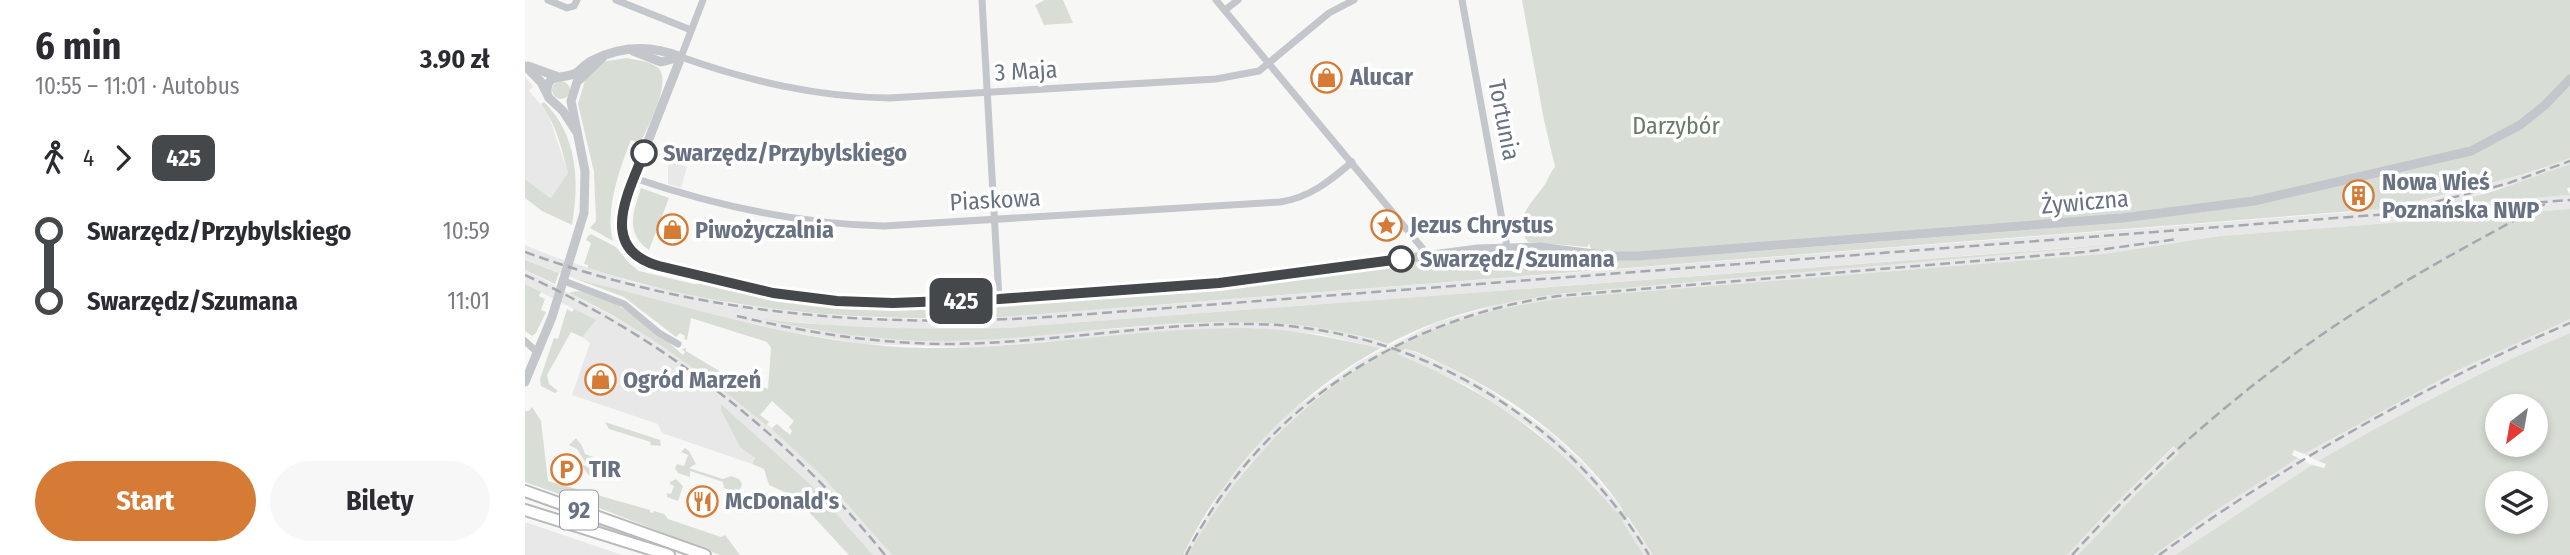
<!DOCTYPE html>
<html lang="pl">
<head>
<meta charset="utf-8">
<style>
	body { margin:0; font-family:"Fira Sans Condensed",sans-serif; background:#f7f7f7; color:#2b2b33; height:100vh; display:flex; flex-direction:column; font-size:26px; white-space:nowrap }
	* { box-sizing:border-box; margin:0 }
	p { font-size:23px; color:#7c7c81 }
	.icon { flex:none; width:38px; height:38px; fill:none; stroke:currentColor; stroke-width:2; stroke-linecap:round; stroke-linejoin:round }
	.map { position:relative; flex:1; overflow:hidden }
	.sheet { display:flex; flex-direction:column; background:#fff; width:525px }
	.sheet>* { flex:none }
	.badge { padding:0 14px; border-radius:10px; font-size:24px; line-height:46px }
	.needle { width:46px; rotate:211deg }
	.buttons { position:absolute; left:1960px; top:394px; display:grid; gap:14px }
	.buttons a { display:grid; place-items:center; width:63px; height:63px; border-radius:50%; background:#fff; box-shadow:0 4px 10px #0003; font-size:35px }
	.map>.badge { position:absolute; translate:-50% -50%; box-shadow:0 0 0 4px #fff }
	.legs { display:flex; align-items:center; gap:10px; height:77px; padding:0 35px; font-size:23px }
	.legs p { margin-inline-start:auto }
	.overview { display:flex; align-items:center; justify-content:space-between; height:119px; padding:0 35px }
	h1 { font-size:38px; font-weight:700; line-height:52px }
	.action { display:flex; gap:14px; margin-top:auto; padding:14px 35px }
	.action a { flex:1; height:80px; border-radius:42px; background:#d67b36; color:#fff; font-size:28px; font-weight:700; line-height:80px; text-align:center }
	.action a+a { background:#f7f7f7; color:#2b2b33 }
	ul { padding:0 35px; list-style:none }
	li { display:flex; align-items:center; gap:24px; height:70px; font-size:26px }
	li i { display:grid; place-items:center; width:10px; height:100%; margin:0 9px; background:currentColor }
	li i::after { content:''; width:18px; height:18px; margin:-9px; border:5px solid; border-radius:50%; background:#fff }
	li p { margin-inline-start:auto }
	li:first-child i { background:linear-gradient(#0000 50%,currentColor 0) }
	li:last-child i { background:linear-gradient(currentColor 50%,#0000 0) }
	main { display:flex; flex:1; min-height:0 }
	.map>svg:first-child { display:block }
	.built { fill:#e8e8e8 }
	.green { fill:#d8ded6; fill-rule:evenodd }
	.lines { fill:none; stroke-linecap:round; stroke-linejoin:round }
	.primary-casing { stroke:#b7b9bd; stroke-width:14 }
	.minor { stroke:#c3c6ca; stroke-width:7 }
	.tertiary { stroke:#c3c6ca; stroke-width:9 }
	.primary { stroke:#fff; stroke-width:10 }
	.rail { stroke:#a5a8ae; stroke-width:2.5; stroke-dasharray:10 5; stroke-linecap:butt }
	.line-1-casing { stroke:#fff; stroke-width:16 }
	.line-1 { stroke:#45484a; stroke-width:10 }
	.stop-1-dot { fill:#fff; stroke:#45484a; stroke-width:3.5 }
	.labels { text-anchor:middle; stroke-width:7; stroke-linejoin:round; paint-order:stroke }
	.shield { fill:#fff; stroke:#969ca8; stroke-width:2 }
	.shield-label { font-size:23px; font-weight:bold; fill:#697283 }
	.street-label { font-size:24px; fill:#697283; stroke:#fff }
	.poi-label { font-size:24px; font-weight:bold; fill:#697283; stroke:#fff; text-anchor:start }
	.park-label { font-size:24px; fill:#677b67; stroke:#fff }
	.stop-label { font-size:24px; font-weight:bold; fill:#697283; stroke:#fff; text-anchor:start }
</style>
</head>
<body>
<main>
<section class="sheet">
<div class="overview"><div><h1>6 min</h1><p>10:55 – 11:01 · Autobus</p></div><b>3.90 zł</b></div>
<div class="legs"><svg class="icon" aria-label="walk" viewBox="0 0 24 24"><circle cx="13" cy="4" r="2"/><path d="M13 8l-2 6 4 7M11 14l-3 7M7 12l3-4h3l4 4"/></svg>4<svg class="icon" aria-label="forward" viewBox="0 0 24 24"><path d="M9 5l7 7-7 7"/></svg><b class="badge" style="background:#45484a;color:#fff">425</b></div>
<ul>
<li><i style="color:#45484a"></i><b>Swarzędz/Przybylskiego</b><p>10:59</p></li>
<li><i style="color:#45484a"></i><b>Swarzędz/Szumana</b><p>11:01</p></li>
</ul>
<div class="action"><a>Start</a><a>Bilety</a></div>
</section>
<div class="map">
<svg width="2045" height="555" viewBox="0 0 2045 555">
	<rect width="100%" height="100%" fill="#f7f7f5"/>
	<!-- built -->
	<g class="built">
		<polygon points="0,77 8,86 4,91 23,113 43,173 27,198 0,179"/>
		<polygon points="2045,158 2045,164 2015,176 1918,205 2045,195 2045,209 1695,236 1578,254 1037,298 951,315 875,345 838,366 801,391 770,417 722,467 689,513 663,555 658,555 699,486 736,442 765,412 834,362 910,323 989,300 1032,294 1568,246 478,328 406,330 339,328 247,320 339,337 431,341 678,322 740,321 812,330 864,344 855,348 794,334 725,328 444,347 339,344 265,332 199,317 49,278 0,260 0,245 27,256 110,283 210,304 274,312 340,318 407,319 477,317 1827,212 1867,207 1939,191 2017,169"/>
		<polygon points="143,160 162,167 156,188 143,184"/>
		<polygon points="0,270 114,330 162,362 247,428 298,477 367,555 348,555 285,484 197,405 230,459 227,464 137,433 133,424 47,395 65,343 57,337 70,320 0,284"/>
		<polygon points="2045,319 2045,333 1909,397 1793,461 1779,454 1933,370"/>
		<polygon points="883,349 931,371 963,389 1027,434 1058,463 1090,500 1128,555 1119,555 1092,514 1069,486 1011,431 943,386 872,354"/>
		<polygon points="1650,446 1654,453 1612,493 1553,555 1542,555 1585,509"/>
		<polygon points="1773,458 1787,465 1650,555 1629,555 1687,513"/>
		<polygon points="0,522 97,555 0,555"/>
	</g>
	<!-- green -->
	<g class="green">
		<polygon points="520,0 538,0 548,23 519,25 510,5"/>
		<path d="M997,0H2045V158C1983,183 1918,193 1855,211L1854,209L477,317C334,322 199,312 63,268V265L59,264L66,243L61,240L63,236L66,234L91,247L104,263L114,271L169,284H176L177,281C249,298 323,306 396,307L716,284L856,266V269L887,266V262L971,251H997L1116,260L1503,230L1678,212L1721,206L1845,178L1709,205L1104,257L1068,253L1064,244L1062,247L1003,242C987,221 1005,205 1018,187C1023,181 1024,174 1030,167L1019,120Z"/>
		<path d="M101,58C111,60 124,61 132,67C149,80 122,128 115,144L106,140C94,170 80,210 88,241L65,228L71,221L69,172L53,104L60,80L77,62Z"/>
		<circle cx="36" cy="90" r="9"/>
		<path d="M19,102C52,134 55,181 47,225L17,211L0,198V179L26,198L43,173C37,150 31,123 16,104Z"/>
		<polygon points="2045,164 2045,187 2042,189 2045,195 1912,206 1969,191"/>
		<path d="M116,188L144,198L124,250C100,233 108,212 116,188Z"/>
		<path d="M2045,209V319L1933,370L1779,454L1769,450L1767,455L1773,458L1687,513L1629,555H1553L1612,493L1654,453L1649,446L1585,509L1542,555H1128L1103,517L1097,521L1119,555H663C726,442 826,349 953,315C980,307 1008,303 1037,298L1578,254L1695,236ZM881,349C893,351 904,358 915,363C985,395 1056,446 1098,510L1092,513C1029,438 963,391 872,354Z"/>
		<path d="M1600,244L1032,294C991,300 951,308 912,322C803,363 709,450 658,555H367L298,477L248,430L247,428L252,424L265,435L267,431L264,427L269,421L247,401L235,415L244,422L241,425C180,375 117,327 44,293C73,281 135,334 158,355L160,352L157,349L161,348V351L201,375L221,379L243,389L246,348L242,342L166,318L162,340L159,339L160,336L155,333L151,337L99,297L48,278C165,306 280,346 401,348C509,349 617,327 724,328C770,329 812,339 855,348L864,344C720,299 578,336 432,341C366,343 301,333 237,319C317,328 397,330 478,328Z"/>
		<polygon points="0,260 34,273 30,284 0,270"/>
		<polygon points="0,284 16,292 14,296 20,299 16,310 21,312 11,333 7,336 0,331"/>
		<polygon points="42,309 47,312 49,309 71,320 57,337 46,332 22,375 24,384 33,391 30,393 16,386 15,379 29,338 33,339"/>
		<path d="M2045,333V555H1650L1787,465L1799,468L1801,464L1793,461C1875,414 1958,370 2045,333ZM2011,406V444H1972V406ZM2011,483V522H1972V483Z"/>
		<polygon points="196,404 285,484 348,555 324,555 270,497 244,485 239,469 227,464 230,458 215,447 196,410"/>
		<polygon points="7,407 16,421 23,481 125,510 125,512 128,513 129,511 139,514 143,519 196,537 200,535 215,555 195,555 82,511 0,482 0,411 4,411"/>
		<polygon points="80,422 135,440 136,446 125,445 126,442 84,429"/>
		<polygon points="51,438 57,446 60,454 71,458 65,477 57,466 62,465 52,449 44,445"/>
		<polygon points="160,448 164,451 171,464 164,468 198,479 206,476 214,479 217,484 214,493 199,488 198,482 165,471 165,477 153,473 150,468 152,464 159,466 163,455 156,452"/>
		<polygon points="151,479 158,486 153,501 142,497 142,493 146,494 149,486 145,484 145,482"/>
		<polygon points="45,515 166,555 77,530"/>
	</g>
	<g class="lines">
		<defs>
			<g id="primary">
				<polyline points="0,491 180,555"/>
				<polyline points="0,510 144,555"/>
			</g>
		</defs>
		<!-- primary casing -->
		<use href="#primary" class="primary-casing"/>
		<!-- minor -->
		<g class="minor">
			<polyline points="23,0 42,8 49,6 52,0"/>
			<polyline points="91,0 166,30"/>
			<path d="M178,0L156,57C224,81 291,97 364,98L691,79L734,71L804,13L829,0"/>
			<polyline points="457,0 474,299"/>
			<polyline points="691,0 903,255"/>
			<polyline points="937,0 982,247"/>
			<polyline points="700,10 713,0"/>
			<path d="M109,178C191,206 272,224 359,226L755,202C784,198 805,181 827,162"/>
			<polyline points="39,281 99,304 134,333 153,344"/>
			<polyline points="0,341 13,353"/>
		</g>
		<!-- tertiary -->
		<g class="tertiary">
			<polyline points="108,51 136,62 156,57"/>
			<path d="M156,57L98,205C92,230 101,254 126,264L248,293L312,301L368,303L434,301L694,283L953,249L1014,247L1085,256H1113L1597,218L1729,201L1946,151L1995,125L2020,105L2045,79"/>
			<polyline points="0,66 16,82 24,98 38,111 51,131"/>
			<polyline points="3,66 31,76"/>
			<path d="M22,92C22,73 36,79 49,74C55,71 60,64 66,61C95,46 126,45 156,57"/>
			<polyline points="0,382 27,317 59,213 60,171 46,101 52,82 78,57"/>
		</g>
		<!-- primary -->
		<use href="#primary" class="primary"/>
		<!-- rail -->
		<g class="rail">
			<polyline points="1910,202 1981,184 2045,161"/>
			<path d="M0,252C176,316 353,329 538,316L2045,200"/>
			<path d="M0,275C141,340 263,435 360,555"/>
			<path d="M212,316C283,333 353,344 426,344C526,343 626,323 726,324C888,326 1041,416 1124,555"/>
			<path d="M661,555C734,410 874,318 1033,296L1559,252L1653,239"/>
			<path d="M1547,555C1627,467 1717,387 1817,321C1882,278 1951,241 2020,204"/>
			<path d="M1634,555C1762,463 1900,385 2045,323"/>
		</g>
	</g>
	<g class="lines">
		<defs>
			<path id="line-1" d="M119,153C103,193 72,249 134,266L248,293L312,301L368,303L474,299L694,283L876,259"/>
		</defs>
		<!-- line-1 casing -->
		<use href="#line-1" class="line-1-casing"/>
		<!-- line-1 -->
		<use href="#line-1" class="line-1"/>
	</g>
	<!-- icons -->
	<defs>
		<symbol id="shop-ring" viewBox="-11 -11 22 22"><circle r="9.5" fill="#fff" stroke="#d67b36" stroke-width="1.5"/><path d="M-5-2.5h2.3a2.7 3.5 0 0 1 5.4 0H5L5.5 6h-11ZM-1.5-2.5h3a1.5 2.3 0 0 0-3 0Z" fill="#d67b36"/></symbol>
		<symbol id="building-ring" viewBox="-11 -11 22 22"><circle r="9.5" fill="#fff" stroke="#d67b36" stroke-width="1.5"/><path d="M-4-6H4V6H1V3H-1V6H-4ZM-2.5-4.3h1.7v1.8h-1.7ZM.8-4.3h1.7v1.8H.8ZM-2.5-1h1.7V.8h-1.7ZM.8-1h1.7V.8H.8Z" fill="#d67b36"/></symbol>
		<symbol id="sight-ring" viewBox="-11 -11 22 22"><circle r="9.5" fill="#fff" stroke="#d67b36" stroke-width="1.5"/><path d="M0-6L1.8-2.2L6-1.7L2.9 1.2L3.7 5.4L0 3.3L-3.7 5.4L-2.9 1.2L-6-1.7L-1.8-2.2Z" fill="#d67b36"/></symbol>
		<symbol id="parking-ring" viewBox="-11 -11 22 22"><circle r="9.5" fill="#fff" stroke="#d67b36" stroke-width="1.5"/><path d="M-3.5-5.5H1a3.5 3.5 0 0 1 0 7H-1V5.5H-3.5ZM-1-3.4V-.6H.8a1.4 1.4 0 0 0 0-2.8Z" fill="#d67b36"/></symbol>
		<symbol id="restaurant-ring" viewBox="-11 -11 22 22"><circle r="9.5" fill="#fff" stroke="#d67b36" stroke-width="1.5"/><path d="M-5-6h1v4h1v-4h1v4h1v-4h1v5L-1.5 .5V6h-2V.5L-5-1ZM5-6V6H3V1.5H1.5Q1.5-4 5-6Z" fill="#d67b36"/></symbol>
	</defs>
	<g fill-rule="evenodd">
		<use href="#shop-ring" x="784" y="60" width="35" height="35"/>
		<use href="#building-ring" x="1816" y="178" width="35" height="35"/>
		<use href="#sight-ring" x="844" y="208" width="35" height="35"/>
		<use href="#shop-ring" x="130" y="212" width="35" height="35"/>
		<use href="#shop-ring" x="58" y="362" width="35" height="35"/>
		<use href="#parking-ring" x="24" y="452" width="35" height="35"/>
		<use href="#restaurant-ring" x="160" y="484" width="35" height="35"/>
	</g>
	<!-- markers -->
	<g class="stop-1-dot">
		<circle cx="119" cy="153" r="12"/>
		<circle cx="876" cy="259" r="12"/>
	</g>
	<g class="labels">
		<!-- shield labels -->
		<rect class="shield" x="35" y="490.5" width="38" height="39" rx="5"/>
		<g class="shield-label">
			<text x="54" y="518">92</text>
		</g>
		<!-- street labels -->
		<g class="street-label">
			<text transform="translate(501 71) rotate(-3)" y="8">3 Maja</text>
			<text transform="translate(979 120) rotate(79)" y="8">Tortunia</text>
			<text transform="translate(470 200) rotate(-3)" y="8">Piaskowa</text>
			<text transform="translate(1560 202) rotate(-5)" y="8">Żywiczna</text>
		</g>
		<!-- poi labels -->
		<g class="poi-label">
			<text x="825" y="85">Alucar</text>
			<text x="1857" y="190">Nowa Wieś<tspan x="1857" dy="28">Poznańska NWP</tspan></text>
			<text x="885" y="233">Jezus Chrystus</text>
			<text x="170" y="238">Piwożyczalnia</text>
			<text x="98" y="388">Ogród Marzeń</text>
			<text x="64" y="477">TIR</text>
			<text x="200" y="509">McDonald's</text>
		</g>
		<!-- park labels -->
		<g class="park-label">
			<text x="1151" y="134">Darzybór</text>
		</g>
		<!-- stop labels -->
		<g class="stop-label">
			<text x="138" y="161">Swarzędz/Przybylskiego</text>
			<text x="895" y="267">Swarzędz/Szumana</text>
		</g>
	</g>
</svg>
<div class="buttons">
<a><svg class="needle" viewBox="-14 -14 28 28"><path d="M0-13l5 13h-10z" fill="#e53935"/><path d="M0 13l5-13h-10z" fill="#7c7c81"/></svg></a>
<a><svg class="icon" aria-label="layers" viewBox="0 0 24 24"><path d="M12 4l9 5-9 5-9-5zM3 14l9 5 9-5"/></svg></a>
</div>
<b class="badge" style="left:436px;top:301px;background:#45484a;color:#fff">425</b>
</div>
</main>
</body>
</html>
